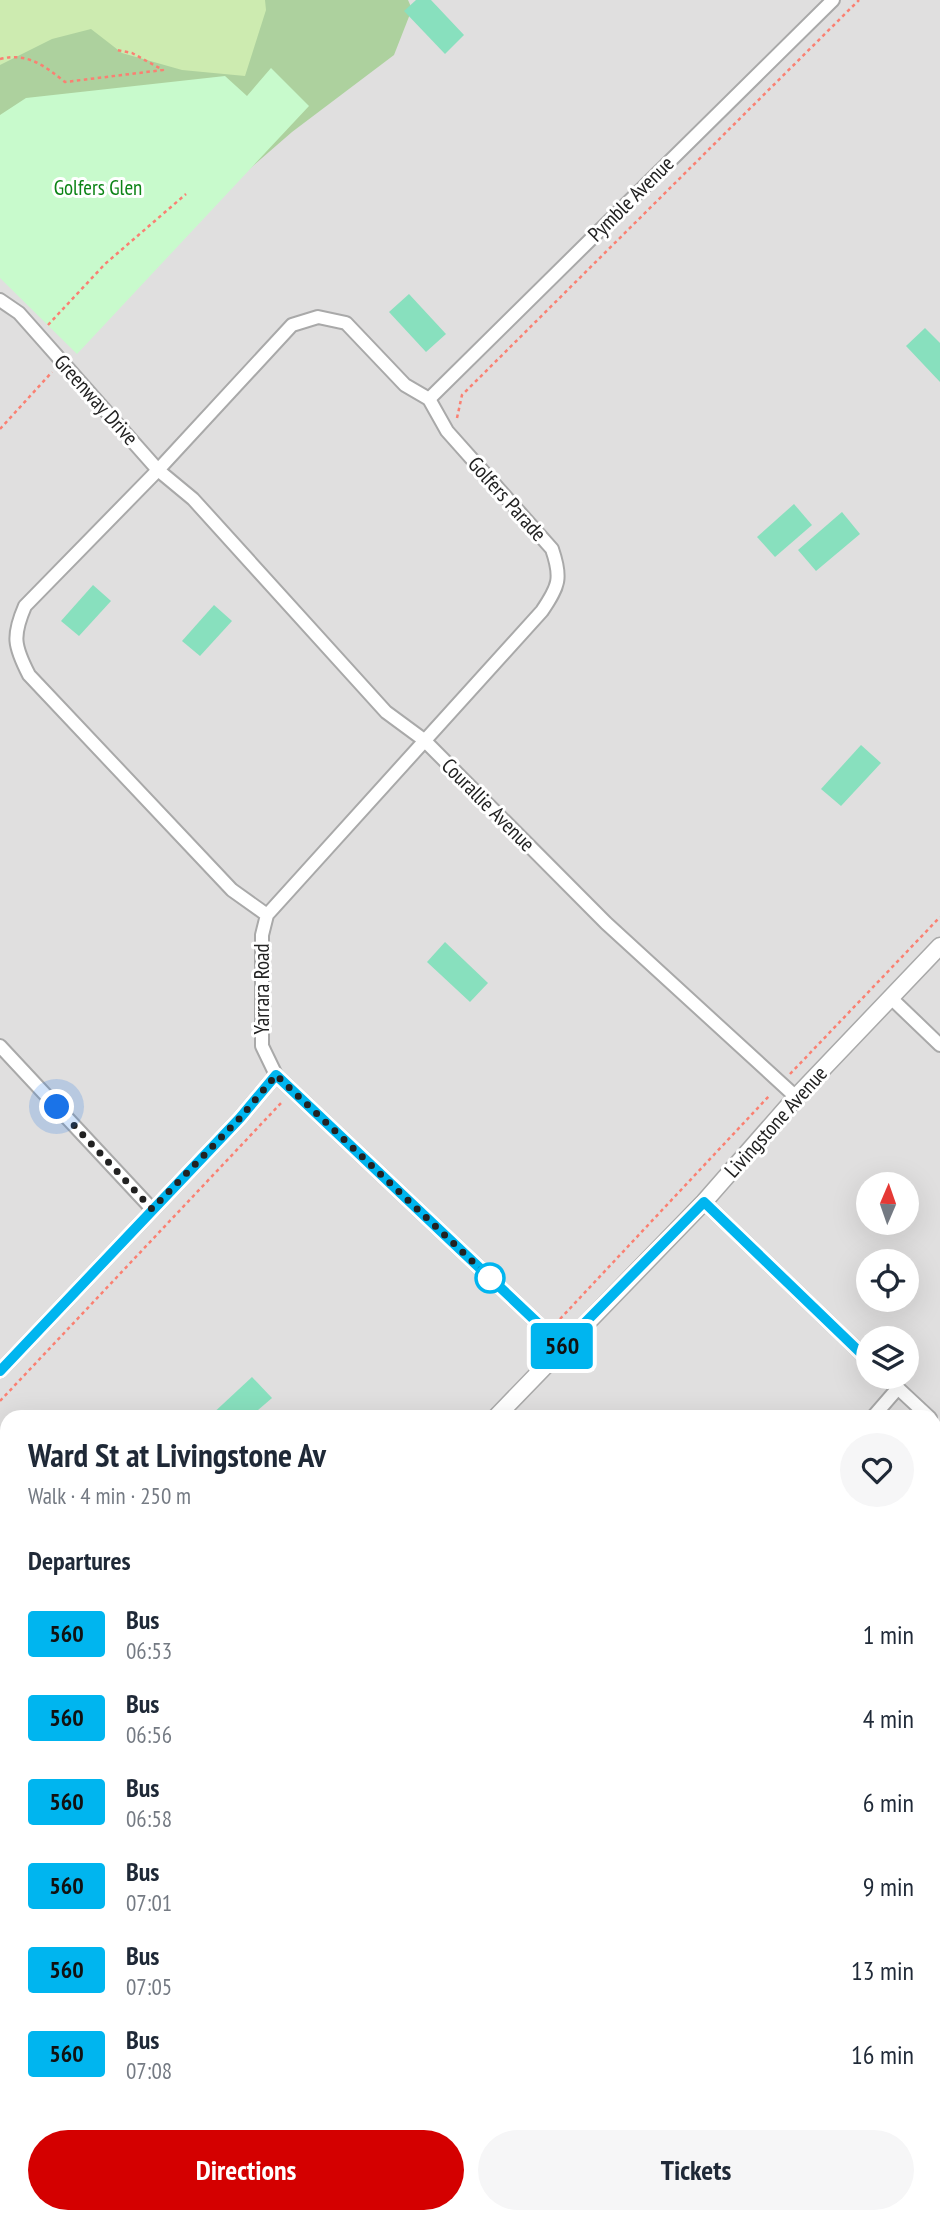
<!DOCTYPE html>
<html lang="en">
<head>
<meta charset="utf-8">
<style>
	body { margin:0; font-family:"PT Sans Narrow",sans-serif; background:#f6f6f7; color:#1f2937; height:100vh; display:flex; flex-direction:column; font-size:26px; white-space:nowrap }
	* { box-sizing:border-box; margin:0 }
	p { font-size:23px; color:#747a83 }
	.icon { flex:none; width:38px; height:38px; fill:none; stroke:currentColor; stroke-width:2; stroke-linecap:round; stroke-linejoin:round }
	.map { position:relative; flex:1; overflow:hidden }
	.panel { position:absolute; left:0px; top:1410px; width:942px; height:814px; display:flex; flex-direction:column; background:#fff; border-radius:21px 21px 0 0; box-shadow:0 7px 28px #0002 }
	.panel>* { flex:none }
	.badge { padding:0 14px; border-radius:5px; font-size:24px; line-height:46px }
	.needle { width:46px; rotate:2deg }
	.controls { position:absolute; left:856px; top:1172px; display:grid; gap:14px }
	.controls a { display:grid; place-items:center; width:63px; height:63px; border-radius:50%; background:#fff; box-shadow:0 7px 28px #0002; font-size:35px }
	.you { position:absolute; width:35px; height:35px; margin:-18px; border:5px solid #fff; border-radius:50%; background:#1a73e8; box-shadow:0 0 0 10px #1a73e833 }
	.map>.badge { position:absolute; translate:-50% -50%; box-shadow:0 0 0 4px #fff }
	h2 { padding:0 28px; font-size:26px; line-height:63px }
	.round { display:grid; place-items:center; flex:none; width:74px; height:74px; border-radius:37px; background:#f6f6f7 }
	.overview { display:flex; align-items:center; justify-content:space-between; height:119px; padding:0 28px }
	h1 { font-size:33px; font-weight:600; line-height:52px }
	.primary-button { display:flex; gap:14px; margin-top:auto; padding:14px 28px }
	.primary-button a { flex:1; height:80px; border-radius:42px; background:#d40000; color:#fff; font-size:28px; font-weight:600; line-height:80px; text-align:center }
	.primary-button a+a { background:#f6f6f7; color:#1f2937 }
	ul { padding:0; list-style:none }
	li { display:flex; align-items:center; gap:21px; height:84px; padding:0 28px }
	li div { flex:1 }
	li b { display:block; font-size:26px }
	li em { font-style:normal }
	li .badge { min-width:77px; font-weight:700; text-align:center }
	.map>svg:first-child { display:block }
	.residential { fill:#e0dfdf; fill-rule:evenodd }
	.grass { fill:#cdebb0 }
	.forest { fill:#add19e }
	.park { fill:#c8facc }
	.pitch { fill:#88e0be }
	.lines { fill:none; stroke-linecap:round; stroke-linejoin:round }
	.minor-casing { stroke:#a9a9a9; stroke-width:16 }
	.tertiary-casing { stroke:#a9a9a9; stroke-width:19 }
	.path { stroke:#fa8072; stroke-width:2.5; stroke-dasharray:3.5 3.5; stroke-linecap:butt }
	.minor { stroke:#fff; stroke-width:12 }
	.tertiary { stroke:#fff; stroke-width:16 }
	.line-casing { stroke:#fff; stroke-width:16 }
	.line { stroke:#00b5ef; stroke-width:10 }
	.walk { stroke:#222; stroke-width:7; stroke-dasharray:0 12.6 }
	.stop-dot { fill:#fff; stroke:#00b5ef; stroke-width:3.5 }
	.labels { text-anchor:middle; stroke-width:6; stroke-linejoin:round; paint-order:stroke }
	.park-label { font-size:21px; fill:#0c8416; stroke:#fff }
	.street-label { font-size:21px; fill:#222; stroke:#fff }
</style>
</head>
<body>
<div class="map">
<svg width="940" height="2223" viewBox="0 0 940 2223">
	<rect width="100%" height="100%" fill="#f2efe9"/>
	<!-- residential -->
	<g class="residential">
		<path d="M392,0H940V1926L935,1962L934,1418H7V2217H298L275,2223H0V115ZM868,1185H906V1223H868ZM868,1262H906V1300H868ZM868,1339H906V1377H868Z"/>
		<polygon points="935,2202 940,2210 940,2223 606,2223 629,2217 934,2217"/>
	</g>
	<!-- grass -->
	<polygon class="grass" points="0,0 290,0 247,96 0,115"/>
	<!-- forest -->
	<polygon class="forest" points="265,0 408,0 412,9 394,55 292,132 201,211 0,269 0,65 52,39 91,29 122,53 182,70 245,76 266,10"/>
	<!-- park -->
	<polygon class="park" points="271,68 309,106 77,354 0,278 0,115 26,98 225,76 247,96"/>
	<!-- pitch -->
	<g class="pitch">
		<polygon points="416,0 431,0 464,35 445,54 404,11"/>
		<polygon points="409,294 446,334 426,352 389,312"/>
		<polygon points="925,328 940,343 940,382 906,346"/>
		<polygon points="794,504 812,525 775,557 757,537"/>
		<polygon points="842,512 860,534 816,571 798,550"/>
		<polygon points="93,585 111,601 79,636 61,621"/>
		<polygon points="214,605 232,621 200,656 182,641"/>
		<polygon points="861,745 881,763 841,806 821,789"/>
		<polygon points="445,942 488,983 470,1002 427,962"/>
		<polygon points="252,1377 272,1398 250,1417 209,1417"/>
	</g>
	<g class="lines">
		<defs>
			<g id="minor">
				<polyline points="0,300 19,313 158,470 193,499 386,712 424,740 606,923 796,1097"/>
				<polyline points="429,399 833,0"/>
				<path d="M267,915L232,890L29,675C14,646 12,636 25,606L158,470L292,325L318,317L346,323L405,385L429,399L447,431L552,549C562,578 559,586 542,611L267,915L262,935V1046L276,1075L562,1346"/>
				<polyline points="891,998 940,1045"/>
				<polyline points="0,1046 152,1209"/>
				<polyline points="704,1202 868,1360"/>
				<polyline points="0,1371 240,1118 276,1075"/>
				<polyline points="886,1377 930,1418"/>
				<polyline points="872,1418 898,1388"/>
				<polyline points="0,1566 7,1572"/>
				<polyline points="0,1992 7,1991"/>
				<polyline points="934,2117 940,2116"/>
				<polyline points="505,2223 528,2217"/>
			</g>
			<g id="tertiary">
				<polyline points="495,1418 704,1202 796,1097 940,946"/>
				<polyline points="414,2217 417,2223"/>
			</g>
		</defs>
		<!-- minor casing -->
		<use href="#minor" class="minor-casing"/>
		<!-- tertiary casing -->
		<use href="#tertiary" class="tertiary-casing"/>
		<!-- path -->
		<g class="path">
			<path d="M0,59C27,52 45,66 65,82L163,70L132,53L117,50"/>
			<polyline points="48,325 105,264 186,194"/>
			<polyline points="457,418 462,395 859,0"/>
			<polyline points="0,429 52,372"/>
			<polyline points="790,1074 940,917"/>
			<polyline points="560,1319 769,1096"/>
			<polyline points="0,1401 282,1102"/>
			<polyline points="302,2223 325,2217"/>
		</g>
		<!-- minor -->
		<use href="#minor" class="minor"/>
		<!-- tertiary -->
		<use href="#tertiary" class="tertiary"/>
	</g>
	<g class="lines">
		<defs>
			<polyline id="line" points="0,1371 240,1118 276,1075 562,1346 704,1202 868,1360"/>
		</defs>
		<!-- line casing -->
		<use href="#line" class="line-casing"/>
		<!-- line -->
		<use href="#line" class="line"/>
		<!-- walk -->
		<polyline class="walk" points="57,1107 152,1209 240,1118 276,1075 490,1278"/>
	</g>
	<!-- markers -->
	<circle class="stop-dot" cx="490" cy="1278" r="14"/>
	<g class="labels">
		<!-- park labels -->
		<g class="park-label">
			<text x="98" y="195">Golfers Glen</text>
		</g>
		<!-- street labels -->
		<g class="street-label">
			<text transform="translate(631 199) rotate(-45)" y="7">Pymble Avenue</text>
			<text transform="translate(96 400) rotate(48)" y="7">Greenway Drive</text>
			<text transform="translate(507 499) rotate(48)" y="7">Golfers Parade</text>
			<text transform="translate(488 805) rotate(45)" y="7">Courallie Avenue</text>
			<text transform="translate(262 989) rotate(-90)" y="7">Yarrara Road</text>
			<text transform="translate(776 1122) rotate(-48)" y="7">Livingstone Avenue</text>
		</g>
	</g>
</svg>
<div class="controls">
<a><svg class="needle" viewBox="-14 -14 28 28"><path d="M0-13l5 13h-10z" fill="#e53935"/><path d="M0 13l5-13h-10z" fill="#747a83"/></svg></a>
<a><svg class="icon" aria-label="locate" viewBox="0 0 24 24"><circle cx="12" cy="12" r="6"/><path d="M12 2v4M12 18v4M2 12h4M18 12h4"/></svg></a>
<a><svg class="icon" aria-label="layers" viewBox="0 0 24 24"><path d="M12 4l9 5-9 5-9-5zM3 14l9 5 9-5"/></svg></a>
</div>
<div class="you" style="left:57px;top:1107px"></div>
<b class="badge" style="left:562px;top:1346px;background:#00b5ef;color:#111">560</b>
<section class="panel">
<div class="overview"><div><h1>Ward St at Livingstone Av</h1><p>Walk · 4 min · 250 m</p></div><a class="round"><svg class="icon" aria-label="heart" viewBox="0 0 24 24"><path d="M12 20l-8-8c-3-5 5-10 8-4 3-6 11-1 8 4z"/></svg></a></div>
<h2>Departures</h2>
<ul>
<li><span class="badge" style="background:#00b5ef;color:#111">560</span><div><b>Bus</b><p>06:53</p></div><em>1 min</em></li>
<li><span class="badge" style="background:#00b5ef;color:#111">560</span><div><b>Bus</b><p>06:56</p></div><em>4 min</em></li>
<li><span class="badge" style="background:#00b5ef;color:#111">560</span><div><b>Bus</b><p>06:58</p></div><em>6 min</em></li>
<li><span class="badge" style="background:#00b5ef;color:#111">560</span><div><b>Bus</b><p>07:01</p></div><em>9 min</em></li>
<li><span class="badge" style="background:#00b5ef;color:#111">560</span><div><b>Bus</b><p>07:05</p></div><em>13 min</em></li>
<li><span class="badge" style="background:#00b5ef;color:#111">560</span><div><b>Bus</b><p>07:08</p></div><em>16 min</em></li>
</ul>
<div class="primary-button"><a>Directions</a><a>Tickets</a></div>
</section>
</div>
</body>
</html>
